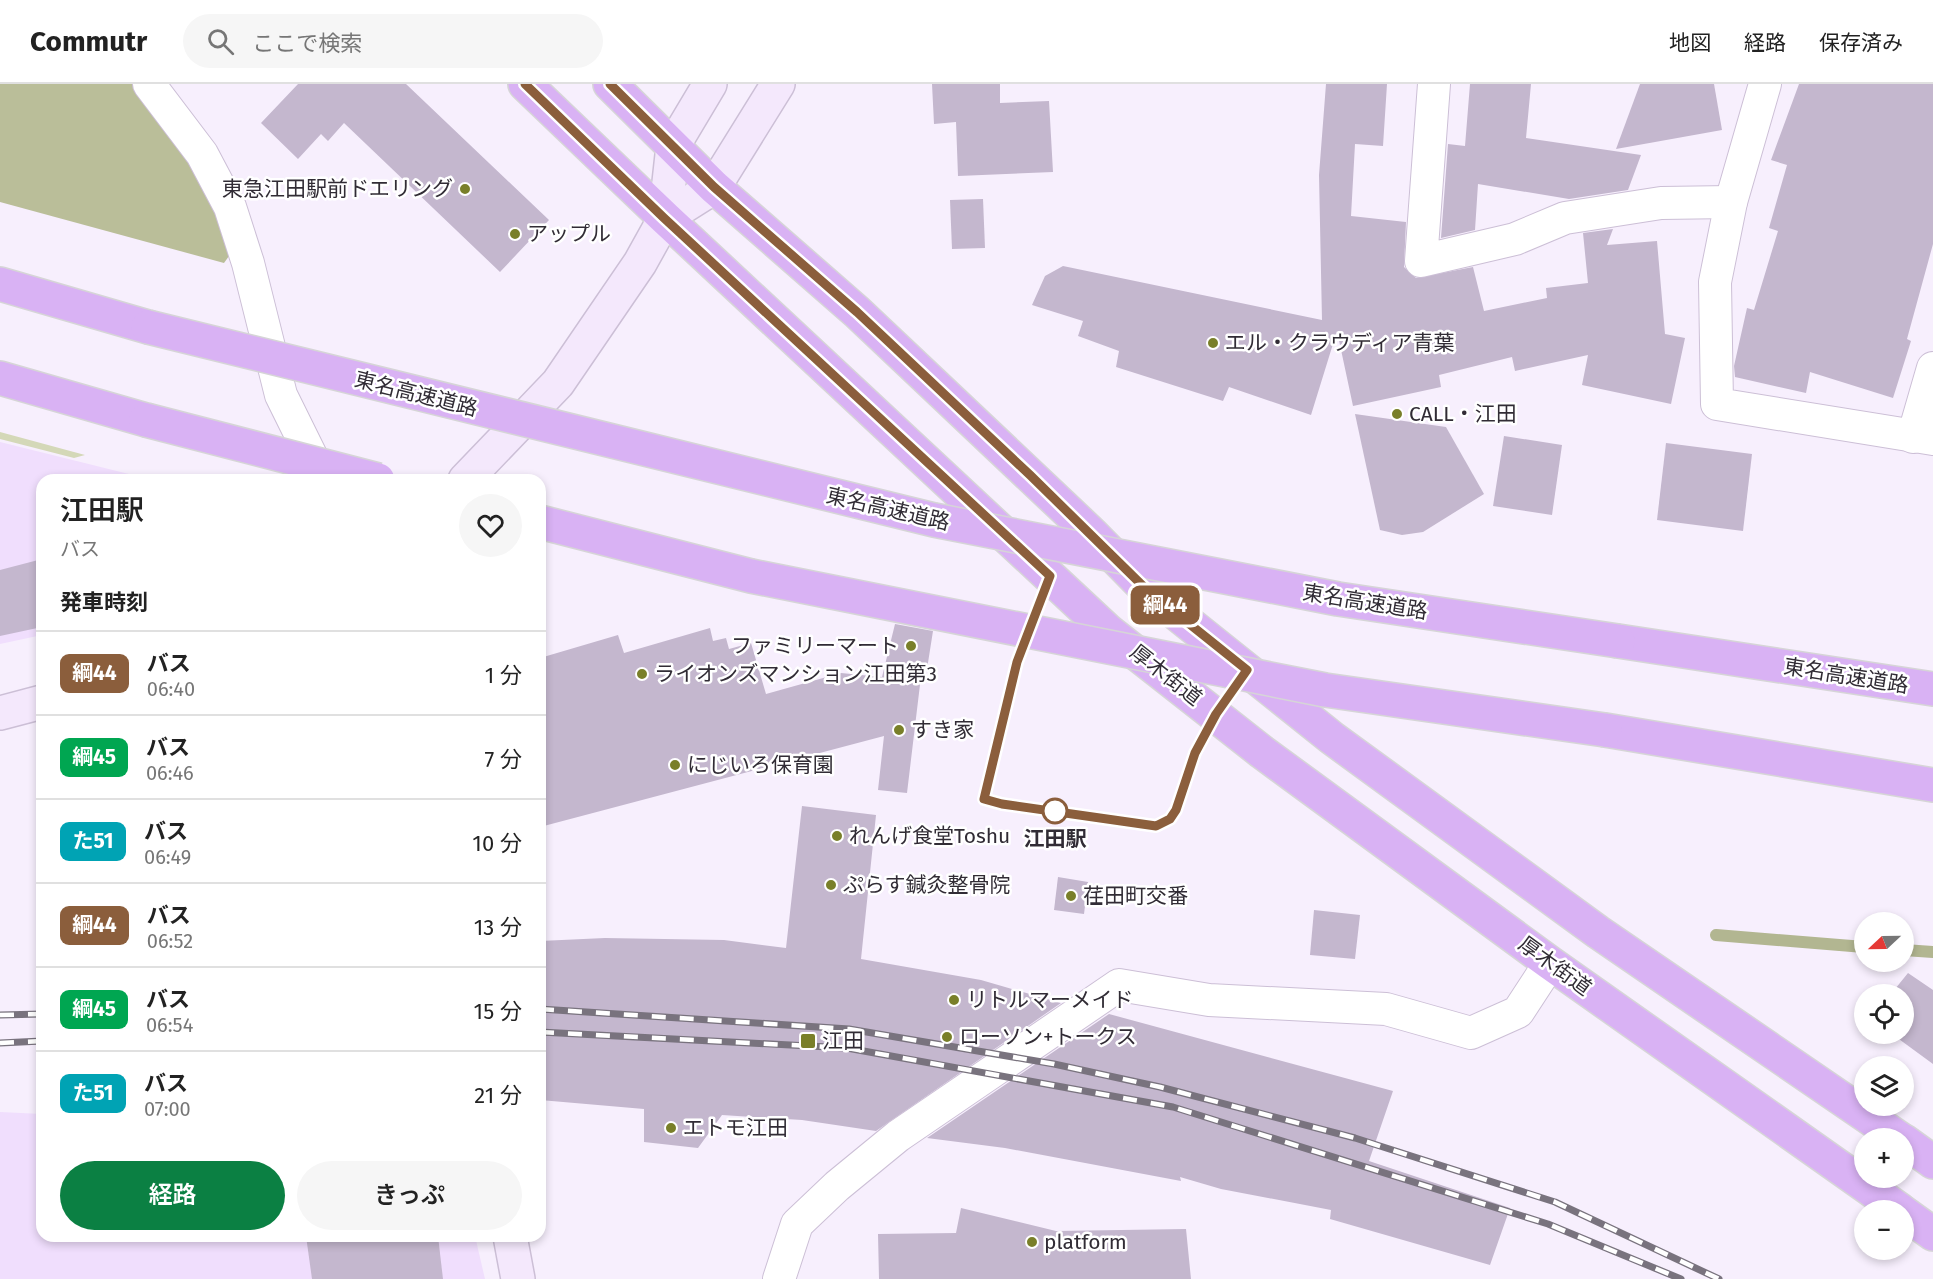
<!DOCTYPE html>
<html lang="ja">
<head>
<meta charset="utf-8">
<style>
	body { margin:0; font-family:"Fira Sans","Noto Sans JP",sans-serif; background:#f6f6f6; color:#222; height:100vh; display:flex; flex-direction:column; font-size:22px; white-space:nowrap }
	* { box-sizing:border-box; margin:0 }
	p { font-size:20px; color:#767676 }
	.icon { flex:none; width:33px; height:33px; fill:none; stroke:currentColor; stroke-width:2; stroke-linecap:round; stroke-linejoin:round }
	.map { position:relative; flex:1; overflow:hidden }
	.details { position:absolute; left:36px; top:390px; width:510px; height:768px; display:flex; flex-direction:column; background:#fff; border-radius:18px; box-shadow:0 3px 9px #0003 }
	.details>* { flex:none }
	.badge { padding:0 12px; border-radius:9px; font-size:21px; line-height:39px }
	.needle { width:39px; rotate:248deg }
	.tools { position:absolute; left:1854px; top:828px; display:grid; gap:12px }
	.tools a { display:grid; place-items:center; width:60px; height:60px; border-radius:50%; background:#fff; box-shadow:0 3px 9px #0003; font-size:30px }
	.map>.badge { position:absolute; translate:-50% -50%; box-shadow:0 0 0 3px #fff }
	h2 { padding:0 24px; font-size:22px; line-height:54px }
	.round { display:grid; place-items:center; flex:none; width:63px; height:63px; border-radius:32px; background:#f6f6f6 }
	.summary { display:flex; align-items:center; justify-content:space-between; height:102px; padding:0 24px }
	h1 { font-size:28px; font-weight:600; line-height:45px }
	.primary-button { display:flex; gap:12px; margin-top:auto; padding:12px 24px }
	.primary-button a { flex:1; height:69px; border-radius:36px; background:#0b8043; color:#fff; font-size:24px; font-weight:600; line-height:69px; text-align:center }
	.primary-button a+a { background:#f6f6f6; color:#222 }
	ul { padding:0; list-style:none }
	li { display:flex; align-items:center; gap:18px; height:84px; padding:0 24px; border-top:2px solid #e0e0e0 }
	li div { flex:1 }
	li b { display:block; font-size:22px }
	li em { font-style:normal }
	li .badge { min-width:66px; font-weight:700; text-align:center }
	header { display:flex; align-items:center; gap:36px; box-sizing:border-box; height:84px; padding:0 30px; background:#fff; border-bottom:2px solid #e0e0e0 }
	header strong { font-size:28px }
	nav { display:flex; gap:33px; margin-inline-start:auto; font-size:21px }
	.search { width:420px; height:54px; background:#f6f6f6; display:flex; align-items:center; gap:15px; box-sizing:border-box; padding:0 21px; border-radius:33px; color:#767676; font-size:22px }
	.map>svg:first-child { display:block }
	.built { fill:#f0defd }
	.green { fill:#d4d8b8 }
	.forest { fill:#babe99 }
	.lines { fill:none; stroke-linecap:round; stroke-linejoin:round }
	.stream { stroke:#b2b691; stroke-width:12 }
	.building { fill:#c4b7ce }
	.street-casing { stroke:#ccbfd6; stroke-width:34 }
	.secondary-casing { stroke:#ccbfd6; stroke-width:36 }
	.highway-casing { stroke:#d6d5d7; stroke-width:36 }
	.street { stroke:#fff; stroke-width:32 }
	.secondary { stroke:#f4e8fc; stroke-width:33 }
	.highway { stroke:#d9b2f4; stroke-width:33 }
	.rail-casing { stroke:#79737e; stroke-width:7 }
	.rail { stroke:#fff; stroke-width:4.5; stroke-dasharray:14; stroke-linecap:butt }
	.highway-bridge-casing { stroke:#d6d5d7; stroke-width:36; stroke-linecap:butt }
	.highway-bridge { stroke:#d9b2f4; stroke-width:33 }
	.line-casing { stroke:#fff; stroke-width:14 }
	.line { stroke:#8b5e3c; stroke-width:9 }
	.poi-dot { fill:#797f29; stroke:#fff; stroke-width:2 }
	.stop-dot { fill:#fff; stroke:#8b5e3c; stroke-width:3 }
	.labels { text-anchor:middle; stroke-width:5; stroke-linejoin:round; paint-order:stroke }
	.poi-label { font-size:21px; fill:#312c35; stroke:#fff; text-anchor:start }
	.street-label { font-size:21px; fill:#312c35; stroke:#fff }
	.stop-label { font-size:21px; font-weight:bold; fill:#312c35; stroke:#fff }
</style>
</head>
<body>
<header>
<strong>Commutr</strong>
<div class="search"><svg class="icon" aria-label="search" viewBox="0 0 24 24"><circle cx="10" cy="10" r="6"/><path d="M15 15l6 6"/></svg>ここで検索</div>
<nav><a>地図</a><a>経路</a><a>保存済み</a></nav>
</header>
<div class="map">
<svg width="1933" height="1195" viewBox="0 0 1933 1195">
	<rect width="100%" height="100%" fill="#f7effd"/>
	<!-- built -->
	<g class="built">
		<polygon points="0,358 153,396 42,396 42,551 0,560"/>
		<polygon points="0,1028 42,1030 42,1152 475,1152 485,1195 0,1195"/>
	</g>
	<!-- green -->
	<polygon class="green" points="0,348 85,371 74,374 0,355"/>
	<!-- forest -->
	<polygon class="forest" points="0,0 133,0 188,69 232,153 229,172 224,179 0,118"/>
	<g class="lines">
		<!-- stream -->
		<g class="stream">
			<polyline points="1716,851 1864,863"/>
			<polyline points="1904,866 1933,868"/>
		</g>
	</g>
	<!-- building -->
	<g class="building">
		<polygon points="298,0 406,0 549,136 500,188 344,39 328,57 321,50 298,75 261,39"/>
		<polygon points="932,0 1000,0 1000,19 1049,17 1053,88 958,92 956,38 934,40"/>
		<polygon points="1326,0 1387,0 1383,62 1355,60 1351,132 1406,138 1404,183 1416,194 1473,183 1484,227 1547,214 1546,204 1588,199 1583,149 1613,145 1607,161 1657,157 1665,250 1685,254 1671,320 1582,301 1588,271 1515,287 1512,273 1439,291 1441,303 1353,322 1337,247 1311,331 1229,303 1223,317 1116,283 1119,267 1078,252 1083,237 1032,221 1045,192 1063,182 1322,236 1319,91"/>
		<polygon points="1470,0 1531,0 1526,54 1641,71 1628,106 1569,115 1478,100 1475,146 1441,154 1448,60 1465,62"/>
		<polygon points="1640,0 1714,0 1722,46 1616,65"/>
		<polygon points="1799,0 1933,0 1933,160 1907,255 1911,257 1893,314 1810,288 1806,309 1735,293 1734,282 1747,224 1754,226 1778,147 1769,144 1787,81 1771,76"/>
		<polygon points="983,115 985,164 952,165 950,116"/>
		<polygon points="1355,330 1446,343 1484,410 1423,448 1402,451 1380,446"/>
		<polygon points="1504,352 1562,361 1552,431 1493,422"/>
		<polygon points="1666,359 1752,370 1743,447 1657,436"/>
		<polygon points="42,475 42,543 0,552 0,486"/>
		<polygon points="895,540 933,547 927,585 922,584 907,709 878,706 884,652 540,743 540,574 618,551 624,569 710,544 713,557 726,554 729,565 751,559 766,610 841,589 882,593"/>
		<polygon points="802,722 876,731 861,875 981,896 1061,919 876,1047 802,1036 722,1031 698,1064 644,1058 644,1025 540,1016 540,857 605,854 724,856 786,864"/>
		<polygon points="1058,793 1088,798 1084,830 1054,826"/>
		<polygon points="1314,826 1360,831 1355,875 1310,871"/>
		<polygon points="1908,889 1933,906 1933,980 1892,950 1904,950 1904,910 1891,910"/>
		<polygon points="1109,930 1393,1007 1369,1077 1510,1124 1490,1181 1330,1135 1331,1126 1221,1105 1180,1093 1181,1097 1005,1064 927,1054"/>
		<polygon points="961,1124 1056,1147 1186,1145 1191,1195 879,1195 878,1150 956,1149"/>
		<polygon points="306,1152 438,1152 443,1195 312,1195"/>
	</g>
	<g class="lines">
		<defs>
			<g id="street">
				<polyline points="149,0 202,70 230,123 248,179 281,311 323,396"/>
				<polyline points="1434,0 1421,177 1515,155 1565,134 1661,119 1731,118"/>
				<polyline points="1765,0 1731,118 1715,198 1717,320 1933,355"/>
				<polyline points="1913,353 1933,284"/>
				<polyline points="779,1195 797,1140 837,1102 898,1052 1119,901 1209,916 1386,925 1471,949 1518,928 1550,879"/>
			</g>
			<g id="secondary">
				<polyline points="665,134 714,103 778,0"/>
				<polyline points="465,396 558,299 640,179 665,134 673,62 710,0"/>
				<polyline points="0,629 42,618"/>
				<polyline points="510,1152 518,1195"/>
			</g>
			<g id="highway">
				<polyline points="525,0 665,134 1108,547 1262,668 1550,879 1900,1126"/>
				<polyline points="610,0 714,103 857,228 1093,451 1147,506 1332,654 1598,848 1899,1054"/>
				<polyline points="0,200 148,243"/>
				<polyline points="0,294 146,336"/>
				<polyline points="1618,557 1933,605"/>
				<polyline points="1605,646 1933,701"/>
				<polyline points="1904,1057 1933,1078"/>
				<polyline points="1904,1129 1933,1150"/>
			</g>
		</defs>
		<!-- street casing -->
		<use href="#street" class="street-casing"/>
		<!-- secondary casing -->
		<use href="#secondary" class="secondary-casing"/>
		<!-- highway casing -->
		<use href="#highway" class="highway-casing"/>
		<!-- street -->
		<use href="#street" class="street"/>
		<!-- secondary -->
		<use href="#secondary" class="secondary"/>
		<!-- highway -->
		<use href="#highway" class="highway"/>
		<defs>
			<g id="rail">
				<polyline points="540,925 849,945 1054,980 1160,1003 1355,1054 1555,1118 1719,1195"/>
				<polyline points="0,931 42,930"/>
				<polyline points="540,948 847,964 1173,1023 1548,1140 1681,1195"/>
				<polyline points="0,959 42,957"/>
			</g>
		</defs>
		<!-- rail casing -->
		<use href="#rail" class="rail-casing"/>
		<!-- rail -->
		<use href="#rail" class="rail"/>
		<defs>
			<g id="highway-bridge">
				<polyline points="148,243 934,436 1338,515 1618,557"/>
				<polyline points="146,336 378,396"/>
				<polyline points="540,438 751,492 1325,606 1605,646"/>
			</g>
		</defs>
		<!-- highway-bridge casing -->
		<use href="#highway-bridge" class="highway-bridge-casing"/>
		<!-- highway-bridge -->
		<use href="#highway-bridge" class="highway-bridge"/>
	</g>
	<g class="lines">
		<defs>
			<polyline id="line" points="525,0 664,134 1050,492 1017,578 984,715 1002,720 1156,742 1170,735 1176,726 1195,669 1216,630 1247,586 1147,506 1030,391 857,228 714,103 610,0"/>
		</defs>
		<!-- line casing -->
		<use href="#line" class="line-casing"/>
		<!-- line -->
		<use href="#line" class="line"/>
	</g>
	<!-- markers -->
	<g class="poi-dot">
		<circle cx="465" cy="105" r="6"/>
		<circle cx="515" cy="150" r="6"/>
		<circle cx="1213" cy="259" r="6"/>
		<circle cx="1397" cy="330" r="6"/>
		<circle cx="911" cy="562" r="6"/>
		<circle cx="642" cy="590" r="6"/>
		<circle cx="899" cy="646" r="6"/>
		<circle cx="675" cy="681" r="6"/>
		<circle cx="837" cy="752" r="6"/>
		<circle cx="831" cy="801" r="6"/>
		<circle cx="1071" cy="812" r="6"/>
		<circle cx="954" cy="916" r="6"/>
		<circle cx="947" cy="953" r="6"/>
		<rect x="800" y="949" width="16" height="16" rx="3"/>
		<circle cx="671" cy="1044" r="6"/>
		<circle cx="1032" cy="1158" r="6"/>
	</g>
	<circle class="stop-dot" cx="1055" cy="727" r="12"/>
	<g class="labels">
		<!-- poi labels -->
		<g class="poi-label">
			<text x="453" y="112" text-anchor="end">東急江田駅前ドエリング</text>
			<text x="527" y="157">アップル</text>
			<text x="1225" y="266">エル・クラウディア青葉</text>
			<text x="1409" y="337">CALL・江田</text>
			<text x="899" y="569" text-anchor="end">ファミリーマート</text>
			<text x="654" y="597">ライオンズマンション江田第3</text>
			<text x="911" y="653">すき家</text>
			<text x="687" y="688">にじいろ保育園</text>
			<text x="849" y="759">れんげ食堂Toshu</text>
			<text x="843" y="808">ぷらす鍼灸整骨院</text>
			<text x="1083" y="819">荏田町交番</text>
			<text x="966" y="923">リトルマーメイド</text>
			<text x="959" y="960">ローソン+トークス</text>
			<text x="822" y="964">江田</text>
			<text x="683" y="1051">エトモ江田</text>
			<text x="1044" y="1165">platform</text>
		</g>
		<!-- street labels -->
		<g class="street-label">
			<text transform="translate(416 310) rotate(14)" y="7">東名高速道路</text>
			<text transform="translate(888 425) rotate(13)" y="7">東名高速道路</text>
			<text transform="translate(1365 518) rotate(9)" y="7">東名高速道路</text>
			<text transform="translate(1166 591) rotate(38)" y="7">厚木街道</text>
			<text transform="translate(1846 592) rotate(9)" y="7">東名高速道路</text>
			<text transform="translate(1555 882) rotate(36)" y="7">厚木街道</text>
		</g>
		<!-- stop labels -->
		<g class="stop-label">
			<text x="1055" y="762">江田駅</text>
		</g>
	</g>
</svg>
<div class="tools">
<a><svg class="needle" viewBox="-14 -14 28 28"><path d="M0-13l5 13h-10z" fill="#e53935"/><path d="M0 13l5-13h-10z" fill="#767676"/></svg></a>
<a><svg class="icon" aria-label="locate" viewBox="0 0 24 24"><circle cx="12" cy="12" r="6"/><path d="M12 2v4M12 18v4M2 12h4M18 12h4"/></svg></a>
<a><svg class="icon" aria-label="layers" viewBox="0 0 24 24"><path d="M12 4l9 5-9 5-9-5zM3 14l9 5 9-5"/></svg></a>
<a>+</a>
<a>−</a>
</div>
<b class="badge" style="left:1165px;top:521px;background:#8b5e3c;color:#fff">綱44</b>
<section class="details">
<div class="summary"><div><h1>江田駅</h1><p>バス</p></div><a class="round"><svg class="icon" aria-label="heart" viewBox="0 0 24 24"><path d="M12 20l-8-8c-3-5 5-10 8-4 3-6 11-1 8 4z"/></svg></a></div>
<h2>発車時刻</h2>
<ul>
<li><span class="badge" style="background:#8b5e3c;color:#fff">綱44</span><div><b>バス</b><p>06:40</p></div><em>1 分</em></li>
<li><span class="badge" style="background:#00a651;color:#fff">綱45</span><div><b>バス</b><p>06:46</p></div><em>7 分</em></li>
<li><span class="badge" style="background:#00a3b4;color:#fff">た51</span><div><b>バス</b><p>06:49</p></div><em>10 分</em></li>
<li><span class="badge" style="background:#8b5e3c;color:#fff">綱44</span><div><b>バス</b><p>06:52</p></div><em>13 分</em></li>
<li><span class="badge" style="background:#00a651;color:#fff">綱45</span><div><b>バス</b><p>06:54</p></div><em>15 分</em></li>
<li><span class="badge" style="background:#00a3b4;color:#fff">た51</span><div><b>バス</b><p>07:00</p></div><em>21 分</em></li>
</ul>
<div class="primary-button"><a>経路</a><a>きっぷ</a></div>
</section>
</div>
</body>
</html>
